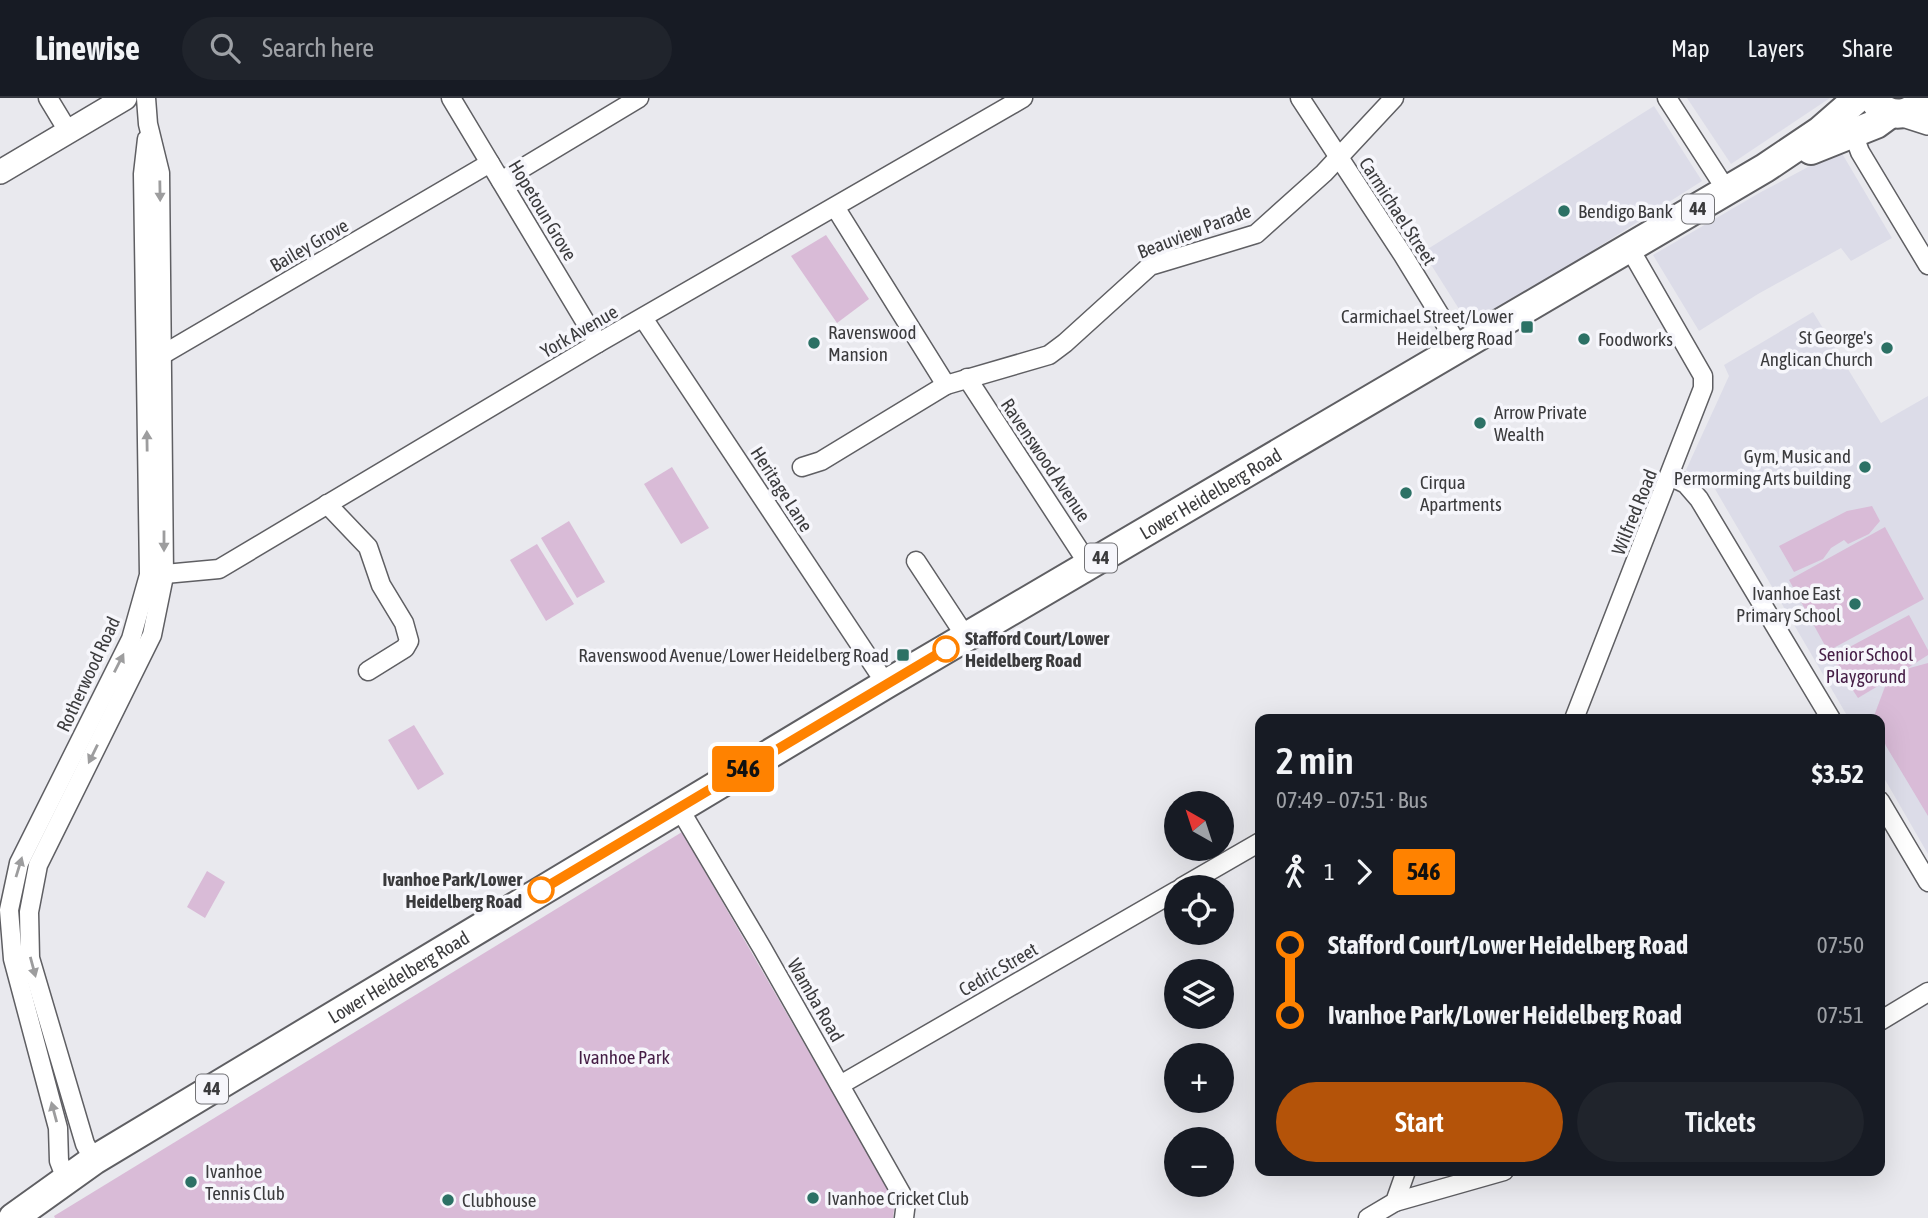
<!DOCTYPE html>
<html lang="en">
<head>
<meta charset="utf-8">
<style>
	body { margin:0; font-family:"Asap Condensed",sans-serif; background:#20242c; color:#f1f3f6; height:100vh; display:flex; flex-direction:column; font-size:26px; white-space:nowrap }
	* { box-sizing:border-box; margin:0 }
	p { font-size:23px; color:#9ea1a6 }
	.icon { flex:none; width:38px; height:38px; fill:none; stroke:currentColor; stroke-width:2; stroke-linecap:round; stroke-linejoin:round }
	.map { position:relative; flex:1; overflow:hidden }
	.details { position:absolute; left:1255px; top:616px; width:630px; height:462px; display:flex; flex-direction:column; background:#171b24; border-radius:14px; box-shadow:0 7px 28px #0002 }
	.details>* { flex:none }
	.badge { padding:0 14px; border-radius:5px; font-size:24px; line-height:46px }
	.needle { width:46px; rotate:321deg }
	.fabs { position:absolute; left:1164px; top:693px; display:grid; gap:14px }
	.fabs a { display:grid; place-items:center; width:70px; height:70px; border-radius:50%; background:#171b24; box-shadow:0 7px 28px #0002; font-size:35px }
	.map>.badge { position:absolute; translate:-50% -50%; box-shadow:0 0 0 4px #fff }
	.legs { display:flex; align-items:center; gap:10px; height:77px; padding:0 21px; font-size:23px }
	.legs p { margin-inline-start:auto }
	.summary { display:flex; align-items:center; justify-content:space-between; height:119px; padding:0 21px }
	h1 { font-size:38px; font-weight:600; line-height:52px }
	.primary-button { display:flex; gap:14px; margin-top:auto; padding:14px 21px }
	.primary-button a { flex:1; height:80px; border-radius:42px; background:#b45309; color:#fff; font-size:28px; font-weight:600; line-height:80px; text-align:center }
	.primary-button a+a { background:#20242c; color:#f1f3f6 }
	ul { padding:0 21px; list-style:none }
	li { display:flex; align-items:center; gap:24px; height:70px; font-size:26px }
	li i { display:grid; place-items:center; width:10px; height:100%; margin:0 9px; background:currentColor }
	li i::after { content:''; width:18px; height:18px; margin:-9px; border:5px solid; border-radius:50%; background:#171b24 }
	li p { margin-inline-start:auto }
	li:first-child i { background:linear-gradient(#0000 50%,currentColor 0) }
	li:last-child i { background:linear-gradient(currentColor 50%,#0000 0) }
	header { display:flex; align-items:center; gap:42px; box-sizing:border-box; height:98px; padding:0 35px; background:#171b24; border-bottom:2px solid #363941 }
	header strong { font-size:33px }
	nav { display:flex; gap:38px; margin-inline-start:auto; font-size:24px }
	.search { width:490px; height:63px; background:#20242c; display:flex; align-items:center; gap:18px; box-sizing:border-box; padding:0 24px; border-radius:38px; color:#9ea1a6; font-size:26px }
	.map>svg:first-child { display:block }
	.built { fill:#dcdce8 }
	.green { fill:#d9bbd7 }
	.lines { fill:none; stroke-linecap:round; stroke-linejoin:round }
	.minor-casing { stroke:#5f5f63; stroke-width:21 }
	.tertiary-casing { stroke:#5f5f63; stroke-width:26 }
	.primary-casing { stroke:#5f5f63; stroke-width:32 }
	.minor { stroke:#fff; stroke-width:18 }
	.tertiary { stroke:#fff; stroke-width:23 }
	.primary { stroke:#fff; stroke-width:28 }
	.oneway { fill:#9d9d9e }
	.line-1-casing { stroke:#fff; stroke-width:16 }
	.line-1 { stroke:#ff8200; stroke-width:10 }
	.poi-dot { fill:#2c7165; stroke:#f6f6fb; stroke-width:2.5 }
	.stop-1-dot { fill:#fff; stroke:#ff8200; stroke-width:3.5 }
	.labels { text-anchor:middle; stroke-width:7; stroke-linejoin:round; paint-order:stroke }
	.shield { fill:#f6f6fb; stroke:#737376; stroke-width:2 }
	.shield-label { font-size:18px; font-weight:bold; fill:#3b3b3d }
	.street-label { font-size:19px; fill:#3b3b3d; stroke:#f6f6fb }
	.poi-label { font-size:19px; fill:#3b3b3d; stroke:#f6f6fb; text-anchor:start }
	.stop-label { font-size:19px; font-weight:bold; fill:#3b3b3d; stroke:#f6f6fb; text-anchor:start }
	.park-label { font-size:19px; fill:#451d45; stroke:#f6f6fb }
</style>
</head>
<body>
<header>
<strong>Linewise</strong>
<div class="search"><svg class="icon" aria-label="search" viewBox="0 0 24 24"><circle cx="10" cy="10" r="6"/><path d="M15 15l6 6"/></svg>Search here</div>
<nav><a>Map</a><a>Layers</a><a>Share</a></nav>
</header>
<div class="map">
<svg width="1928" height="1120" viewBox="0 0 1928 1120">
	<rect width="100%" height="100%" fill="#e9e9ee"/>
	<!-- built -->
	<g class="built">
		<polygon points="1687,0 1830,0 1731,66"/>
		<polygon points="1654,8 1702,83 1471,230 1423,154"/>
		<polygon points="1840,52 1892,140 1851,163 1841,150 1758,196 1699,233 1653,157 1761,94"/>
		<polygon points="1813,214 1881,325 1928,298 1928,756 1880,673 1880,621 1849,621 1715,391 1686,372 1729,278 1724,267"/>
	</g>
	<!-- green -->
	<g class="green">
		<polygon points="826,137 869,201 837,225 791,158"/>
		<polygon points="672,369 709,430 681,446 644,386"/>
		<polygon points="1872,408 1880,423 1869,436 1848,446 1844,442 1831,450 1823,461 1794,474 1779,448 1847,413"/>
		<polygon points="569,423 605,484 577,500 541,440"/>
		<polygon points="1885,429 1924,501 1828,553 1789,482"/>
		<polygon points="537,446 574,506 546,523 510,462"/>
		<polygon points="1909,517 1928,552 1928,557 1906,571 1928,565 1928,718 1886,648 1880,632 1880,621 1875,621 1874,618 1886,586 1893,579 1858,600 1831,559"/>
		<polygon points="414,627 444,676 418,692 388,642"/>
		<polygon points="682,734 895,1103 893,1120 55,1120 54,1118"/>
		<polygon points="207,773 225,784 205,820 187,809"/>
	</g>
	<g class="lines">
		<defs>
			<g id="minor">
				<polyline points="48,0 68,33"/>
				<polyline points="451,0 598,245"/>
				<polyline points="1300,0 1403,157 1460,250"/>
				<polyline points="1667,0 1727,93"/>
				<polyline points="1853,35 1860,54 1928,167"/>
				<polyline points="501,83 639,0"/>
				<polyline points="835,109 946,287"/>
				<polyline points="643,220 886,586"/>
				<polyline points="154,259 162,257 490,65"/>
				<polyline points="967,280 1089,467"/>
				<polyline points="802,369 821,363 946,287 1049,257 1065,245 1150,168 1256,136 1324,75 1394,0"/>
				<polyline points="1670,378 1686,386 1699,401 1831,621"/>
				<polyline points="327,406 368,449 381,487 404,525 409,543 405,550 368,573"/>
				<polyline points="916,463 966,539"/>
				<polyline points="154,477 219,471 598,245 1023,0"/>
				<polyline points="1574,621 1703,290 1703,278 1630,151"/>
				<polyline points="1880,703 1928,784"/>
				<polyline points="679,710 762,850 906,1104 904,1120"/>
				<polyline points="1182,789 1260,744"/>
				<polyline points="1880,923 1928,894"/>
				<polyline points="840,987 1176,793"/>
				<polyline points="94,1062 85,1046 30,860 29,814 38,767 152,537 164,478 160,75 148,26 146,0"/>
				<polyline points="66,1081 59,1063 58,1030 13,861 9,812 19,765 131,541 149,477 143,76 147,41"/>
				<polyline points="1395,1104 1504,1073"/>
				<polyline points="1368,1120 1395,1104 1406,1073"/>
			</g>
			<g id="tertiary">
				<polyline points="1900,16 1928,25"/>
				<polyline points="0,74 125,0"/>
			</g>
			<g id="primary">
				<path d="M1877,6C1892,21 1912,18 1923,0"/>
				<polyline points="1811,52 1876,26 1891,15"/>
				<path id="s1" d="M13,1120L94,1062L886,586L1765,70L1820,33L1858,0"/>
			</g>
		</defs>
		<!-- minor casing -->
		<use href="#minor" class="minor-casing"/>
		<!-- tertiary casing -->
		<use href="#tertiary" class="tertiary-casing"/>
		<!-- primary casing -->
		<use href="#primary" class="primary-casing"/>
		<!-- minor -->
		<use href="#minor" class="minor"/>
		<!-- tertiary -->
		<use href="#tertiary" class="tertiary"/>
		<!-- primary -->
		<use href="#primary" class="primary"/>
	</g>
	<!-- one-way arrows -->
	<defs><path id="oneway-solid" d="M-6-.8H1V-3.2L6.5 0L1 3.2V.8H-6Z" transform="scale(1.75)"/></defs>
	<g class="oneway">
		<use href="#oneway-solid" transform="translate(160 93) rotate(89)"/>
		<use href="#oneway-solid" transform="translate(147 343) rotate(-91)"/>
		<use href="#oneway-solid" transform="translate(164 443) rotate(90)"/>
		<use href="#oneway-solid" transform="translate(119 565) rotate(-63)"/>
		<use href="#oneway-solid" transform="translate(93 656) rotate(116)"/>
		<use href="#oneway-solid" transform="translate(19 769) rotate(-73)"/>
		<use href="#oneway-solid" transform="translate(33 869) rotate(75)"/>
		<use href="#oneway-solid" transform="translate(54 1014) rotate(-105)"/>
	</g>
	<g class="lines">
		<defs>
			<polyline id="line-1" points="541,792 946,551"/>
		</defs>
		<!-- line-1 casing -->
		<use href="#line-1" class="line-1-casing"/>
		<!-- line-1 -->
		<use href="#line-1" class="line-1"/>
	</g>
	<!-- markers -->
	<g class="poi-dot">
		<circle cx="1564" cy="113" r="7"/>
		<rect x="1520" y="222" width="14" height="14" rx="3.5"/>
		<circle cx="1584" cy="241" r="7"/>
		<circle cx="814" cy="245" r="7"/>
		<circle cx="1887" cy="250" r="7"/>
		<circle cx="1480" cy="325" r="7"/>
		<circle cx="1865" cy="369" r="7"/>
		<circle cx="1406" cy="395" r="7"/>
		<circle cx="1855" cy="506" r="7"/>
		<rect x="896" y="550" width="14" height="14" rx="3.5"/>
		<circle cx="191" cy="1084" r="7"/>
		<circle cx="813" cy="1100" r="7"/>
		<circle cx="448" cy="1102" r="7"/>
	</g>
	<g class="stop-1-dot">
		<circle cx="946" cy="551" r="12"/>
		<circle cx="541" cy="792" r="12"/>
	</g>
	<g class="labels">
		<!-- shield labels -->
		<g class="shield">
			<rect x="1682" y="96.5" width="32" height="29" rx="5"/>
			<rect x="1085" y="445.5" width="32" height="29" rx="5"/>
			<rect x="196" y="976.5" width="32" height="29" rx="5"/>
		</g>
		<g class="shield-label">
			<text x="1698" y="117">44</text>
			<text x="1101" y="466">44</text>
			<text x="212" y="997">44</text>
		</g>
		<!-- street labels -->
		<g class="street-label">
			<text transform="translate(543 112) rotate(59)" y="7">Hopetoun Grove</text>
			<text transform="translate(1398 113) rotate(57)" y="7">Carmichael Street</text>
			<text transform="translate(1194 133) rotate(-21)" y="7">Beauview Parade</text>
			<text transform="translate(309 147) rotate(-30)" y="7">Bailey Grove</text>
			<text transform="translate(579 233) rotate(-30)" y="7">York Avenue</text>
			<text transform="translate(1046 362) rotate(56)" y="7">Ravenswood Avenue</text>
			<text transform="translate(782 391) rotate(57)" y="7">Heritage Lane</text>
			<text dy="7" stroke="none"><textPath href="#s1" startOffset="1400">Lower Heidelberg Road</textPath></text>
			<text transform="translate(1634 414) rotate(-68)" y="7">Wilfred Road</text>
			<text transform="translate(88 576) rotate(-65)" y="7">Rotherwood Road</text>
			<text transform="translate(998 871) rotate(-30)" y="7">Cedric Street</text>
			<text dy="7" stroke="none"><textPath href="#s1" startOffset="455">Lower Heidelberg Road</textPath></text>
			<text transform="translate(816 902) rotate(60)" y="7">Wamba Road</text>
		</g>
		<!-- poi labels -->
		<g class="poi-label">
			<text x="1578" y="120">Bendigo Bank</text>
			<text x="1513" y="225" text-anchor="end">Carmichael Street/Lower<tspan x="1513" dy="22">Heidelberg Road</tspan></text>
			<text x="828" y="241">Ravenswood<tspan x="828" dy="22">Mansion</tspan></text>
			<text x="1873" y="246" text-anchor="end">St George's<tspan x="1873" dy="22">Anglican Church</tspan></text>
			<text x="1598" y="248">Foodworks</text>
			<text x="1494" y="321">Arrow Private<tspan x="1494" dy="22">Wealth</tspan></text>
			<text x="1851" y="365" text-anchor="end">Gym, Music and<tspan x="1851" dy="22">Permorming Arts building</tspan></text>
			<text x="1420" y="391">Cirqua<tspan x="1420" dy="22">Apartments</tspan></text>
			<text x="1841" y="502" text-anchor="end">Ivanhoe East<tspan x="1841" dy="22">Primary School</tspan></text>
			<text x="889" y="564" text-anchor="end">Ravenswood Avenue/Lower Heidelberg Road</text>
			<text x="205" y="1080">Ivanhoe<tspan x="205" dy="22">Tennis Club</tspan></text>
			<text x="827" y="1107">Ivanhoe Cricket Club</text>
			<text x="462" y="1109">Clubhouse</text>
		</g>
		<!-- stop labels -->
		<g class="stop-label">
			<text x="965" y="547">Stafford Court/Lower<tspan x="965" dy="22">Heidelberg Road</tspan></text>
			<text x="522" y="788" text-anchor="end">Ivanhoe Park/Lower<tspan x="522" dy="22">Heidelberg Road</tspan></text>
		</g>
		<!-- park labels -->
		<g class="park-label">
			<text x="1866" y="563">Senior School<tspan x="1866" dy="22">Playgorund</tspan></text>
			<text x="624" y="966">Ivanhoe Park</text>
		</g>
	</g>
</svg>
<div class="fabs">
<a><svg class="needle" viewBox="-14 -14 28 28"><path d="M0-13l5 13h-10z" fill="#e53935"/><path d="M0 13l5-13h-10z" fill="#9ea1a6"/></svg></a>
<a><svg class="icon" aria-label="locate" viewBox="0 0 24 24"><circle cx="12" cy="12" r="6"/><path d="M12 2v4M12 18v4M2 12h4M18 12h4"/></svg></a>
<a><svg class="icon" aria-label="layers" viewBox="0 0 24 24"><path d="M12 4l9 5-9 5-9-5zM3 14l9 5 9-5"/></svg></a>
<a>+</a>
<a>−</a>
</div>
<b class="badge" style="left:743px;top:671px;background:#ff8200;color:#111">546</b>
<section class="details">
<div class="summary"><div><h1>2 min</h1><p>07:49 – 07:51 · Bus</p></div><b>$3.52</b></div>
<div class="legs"><svg class="icon" aria-label="walk" viewBox="0 0 24 24"><circle cx="13" cy="4" r="2"/><path d="M13 8l-2 6 4 7M11 14l-3 7M7 12l3-4h3l4 4"/></svg>1<svg class="icon" aria-label="forward" viewBox="0 0 24 24"><path d="M9 5l7 7-7 7"/></svg><b class="badge" style="background:#ff8200;color:#111">546</b></div>
<ul>
<li><i style="color:#ff8200"></i><b>Stafford Court/Lower Heidelberg Road</b><p>07:50</p></li>
<li><i style="color:#ff8200"></i><b>Ivanhoe Park/Lower Heidelberg Road</b><p>07:51</p></li>
</ul>
<div class="primary-button"><a>Start</a><a>Tickets</a></div>
</section>
</div>
</body>
</html>
